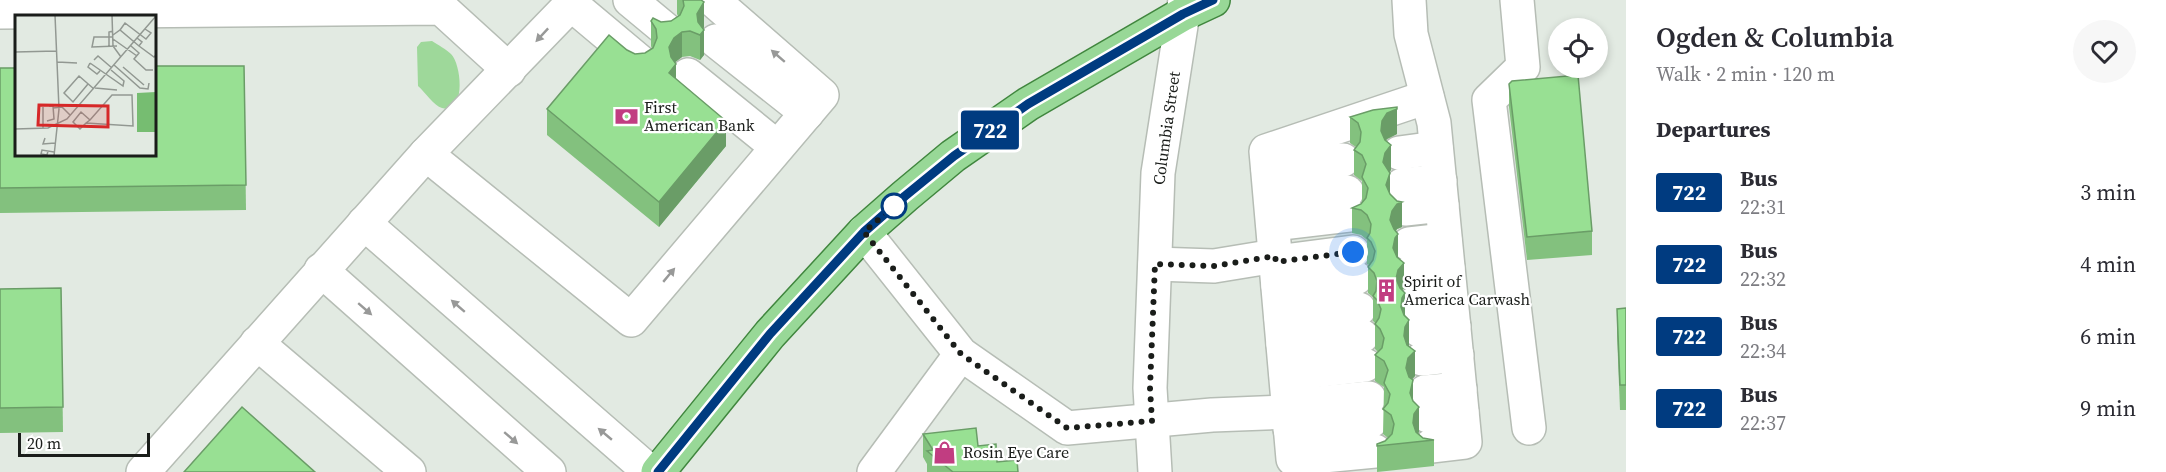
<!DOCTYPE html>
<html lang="en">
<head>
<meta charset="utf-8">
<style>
	body { margin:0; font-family:"Source Serif 4",serif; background:#f7f7f7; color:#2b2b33; height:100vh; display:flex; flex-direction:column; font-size:22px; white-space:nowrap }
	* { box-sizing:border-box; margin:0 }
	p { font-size:20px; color:#7c7c81 }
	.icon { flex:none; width:33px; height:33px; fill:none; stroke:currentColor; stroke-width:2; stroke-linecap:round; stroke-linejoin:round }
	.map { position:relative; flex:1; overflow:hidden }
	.sheet { display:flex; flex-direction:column; background:#fff; width:540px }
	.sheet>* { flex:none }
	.badge { padding:0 12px; border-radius:4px; font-size:21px; line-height:39px }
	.buttons { position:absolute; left:1548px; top:18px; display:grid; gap:12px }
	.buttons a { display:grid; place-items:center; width:60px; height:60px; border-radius:50%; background:#fff; box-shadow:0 3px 9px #0003; font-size:30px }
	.scale { position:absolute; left:18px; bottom:15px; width:132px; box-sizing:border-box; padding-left:6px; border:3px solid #1a1d1a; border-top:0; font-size:16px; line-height:21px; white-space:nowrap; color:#1a1d1a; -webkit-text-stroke:4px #fff; paint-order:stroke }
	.you { position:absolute; width:30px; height:30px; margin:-15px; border:4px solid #fff; border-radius:50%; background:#1a73e8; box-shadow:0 0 0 9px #1a73e833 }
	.map>.badge { position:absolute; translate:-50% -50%; box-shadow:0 0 0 3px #fff }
	h2 { padding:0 30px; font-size:22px; line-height:54px }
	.round { display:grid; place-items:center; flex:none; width:63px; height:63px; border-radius:32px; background:#f7f7f7 }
	.summary { display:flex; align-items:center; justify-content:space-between; height:102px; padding:0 30px }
	h1 { font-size:28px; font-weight:600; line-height:45px }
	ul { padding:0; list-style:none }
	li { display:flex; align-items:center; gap:18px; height:72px; padding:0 30px }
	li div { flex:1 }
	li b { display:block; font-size:22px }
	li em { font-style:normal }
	li .badge { min-width:66px; font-weight:700; text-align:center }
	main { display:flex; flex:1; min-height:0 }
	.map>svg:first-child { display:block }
	.green { fill:#9ed89a }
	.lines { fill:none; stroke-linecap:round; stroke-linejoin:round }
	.minor-casing { stroke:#b6bdb5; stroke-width:36 }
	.major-casing { stroke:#40863e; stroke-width:36 }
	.minor { stroke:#fff; stroke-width:33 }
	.major { stroke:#98d897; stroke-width:33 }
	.wall { fill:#83c17e }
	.shaded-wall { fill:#6a9d67 }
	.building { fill:#98e093; stroke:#6a9d67; stroke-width:1.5 }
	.oneway { fill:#989998 }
	.line-casing { stroke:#fff; stroke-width:14 }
	.line { stroke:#003b80; stroke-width:9 }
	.walk { stroke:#1a1d1a; stroke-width:6; stroke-dasharray:0 10.8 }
	.stop-dot { fill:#fff; stroke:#003b80; stroke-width:3 }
	.labels { text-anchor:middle; stroke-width:4.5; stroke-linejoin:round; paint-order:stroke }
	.poi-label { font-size:16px; fill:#1a1d1a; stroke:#fff; text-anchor:start }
	.street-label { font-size:16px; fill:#1a1d1a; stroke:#fff }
	.inset-road { fill:none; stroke:#929892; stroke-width:1.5 }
	.view { fill:#d62828; fill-opacity:0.15; stroke:#d62828; stroke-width:3 }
	.inset-edge { fill:none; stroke:#1a1d1a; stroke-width:3 }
</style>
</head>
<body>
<main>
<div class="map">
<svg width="1626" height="472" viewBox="0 0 1626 472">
	<rect width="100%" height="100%" fill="#e2eae2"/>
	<!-- green -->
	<path class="green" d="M432,41C438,45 446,49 451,54C462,65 466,115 442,108C434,106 425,92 418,86L417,47L421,42Z"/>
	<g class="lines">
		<defs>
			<g id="minor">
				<polyline points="630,0 665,29"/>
				<polyline points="1409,0 1411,34 1434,123 1465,442 1431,446"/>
				<polyline points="1517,0 1523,67 1489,100 1529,428"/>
				<polyline points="571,4 639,61"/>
				<polyline points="0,12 441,8 509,70"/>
				<polyline points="716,41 807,113"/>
				<polyline points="688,75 777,147"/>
				<polyline points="1399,153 1436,148"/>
				<polyline points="426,154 631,320 822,95 713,0"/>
				<polyline points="1268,169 1343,160"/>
				<polyline points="1402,185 1440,181"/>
				<polyline points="1271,200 1347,192"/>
				<polyline points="1405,209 1442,205"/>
				<polyline points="364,223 650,472"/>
				<polyline points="1273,224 1349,215"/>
				<polyline points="864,232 961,354 1067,428 1212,415 1288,412"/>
				<polyline points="1409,244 1445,240"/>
				<polyline points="1276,262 1353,252"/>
				<polyline points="1155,264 1214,266 1275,256"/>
				<polyline points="321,270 549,472"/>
				<polyline points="1412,271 1448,268"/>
				<polyline points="1278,286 1356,278"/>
				<polyline points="1415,303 1451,299"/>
				<polyline points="1281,318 1359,309"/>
				<polyline points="1419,330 1454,326"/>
				<polyline points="257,343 409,472"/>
				<polyline points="1283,344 1362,336"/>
				<polyline points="1422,359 1457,355"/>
				<polyline points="1286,374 1365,365"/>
				<polyline points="1425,392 1460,389"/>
				<polyline points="1288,406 1369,398"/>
				<polyline points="1428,416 1462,412"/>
				<polyline points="1290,429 1371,421"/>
				<polyline points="1375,451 1293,459 1266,151 1427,97"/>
				<polyline points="143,472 426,154 575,0"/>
				<polyline points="874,472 961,354"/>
				<polyline points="1155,472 1150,388 1158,173 1185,0"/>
			</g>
			<polyline id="major" points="658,472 770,334 864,232 905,196 953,156 1028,104 1183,14 1213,0"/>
		</defs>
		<!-- minor casing -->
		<use href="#minor" class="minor-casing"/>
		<!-- major casing -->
		<use href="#major" class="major-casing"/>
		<!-- minor -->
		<use href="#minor" class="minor"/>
		<!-- major -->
		<use href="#major" class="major"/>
	</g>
	<!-- wall -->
	<g class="wall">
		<polygon points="677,0 701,0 704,27 703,29 704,55 700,60 690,56 682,57 675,62 676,79 726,146 659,227 547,135 547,109 635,54 645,53 652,49 651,46 651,21 661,22 671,21 678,16 677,14"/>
		<polygon points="244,66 246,210 0,213 0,68"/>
		<polygon points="1509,84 1592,231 1592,255 1527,260 1509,107"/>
		<polygon points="1350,117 1397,134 1387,139 1386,140 1391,170 1389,172 1390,195 1402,227 1397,229 1396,231 1398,258 1404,288 1402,290 1409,346 1415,376 1412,379 1413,402 1419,432 1418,433 1423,438 1434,440 1434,466 1377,472 1377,444 1385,441 1388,438 1383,434 1384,387 1375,381 1375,355 1378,352 1375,349 1375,323 1373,321 1373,297 1368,293 1368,267 1369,265 1367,264 1367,240 1361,235 1352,233 1352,208 1361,204 1362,202 1362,181 1354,175 1354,150 1356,147 1350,143"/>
		<polygon points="61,288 63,432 0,433 0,289"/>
		<polygon points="1626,308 1626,410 1620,410 1617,334 1617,309"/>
		<polygon points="923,434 978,446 997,462 1018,472 927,472 927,464 923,457"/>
	</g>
	<!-- shaded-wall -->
	<g class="shaded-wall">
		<polygon points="704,2 704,27 700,35 697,14"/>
		<polygon points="704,30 704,55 700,60 700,35"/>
		<polygon points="682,32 682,57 674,63 676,64 676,89 669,99 669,47 674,38"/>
		<polygon points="1397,109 1397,134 1387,139 1382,146 1381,131 1382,121 1387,113"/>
		<polygon points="726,121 726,146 659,227 659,202"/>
		<polygon points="1391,145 1391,170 1385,178 1383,162 1385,153"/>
		<polygon points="1390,173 1390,199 1386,185"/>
		<polygon points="1402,202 1402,227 1397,229 1392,236 1390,220 1392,211 1397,204"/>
		<polygon points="1398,234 1398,259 1395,264 1393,248 1395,238"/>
		<polygon points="1404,263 1404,288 1398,295 1396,279 1398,270"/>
		<polygon points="1405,293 1405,318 1401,307 1402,298"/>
		<polygon points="1409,320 1409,346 1405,352 1404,336 1405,327"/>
		<polygon points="1415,351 1415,376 1408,384 1406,368 1408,358"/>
		<polygon points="1413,380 1413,406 1410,393"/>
		<polygon points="1419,407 1419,432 1414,439 1413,423 1414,414"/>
	</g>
	<!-- building -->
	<g class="building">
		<polygon points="683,0 701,0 704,2 697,14 698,22 704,30 700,35 690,31 682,32 674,38 669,47 671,57 676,64 669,73 726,121 659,202 547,109 609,35 627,50 635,54 645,53 653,48 657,38 656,29 651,21 653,18 661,22 671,21 680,15 684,6"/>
		<polygon points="154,66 244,66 246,185 0,188 0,68 16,68 16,154 154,154"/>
		<polygon points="1578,75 1592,231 1527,237 1509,84 1512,81"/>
		<polygon points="1397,107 1397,109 1387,113 1382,121 1381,131 1385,140 1391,145 1385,153 1383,162 1390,173 1386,185 1390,194 1397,201 1402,202 1397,204 1392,211 1390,220 1394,229 1398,234 1395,238 1393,248 1397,257 1404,263 1398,270 1396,279 1400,288 1405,293 1402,298 1401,307 1404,315 1409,320 1405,327 1404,336 1407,345 1415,351 1408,358 1406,368 1409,377 1413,380 1410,393 1413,401 1419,407 1414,414 1413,423 1416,432 1423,438 1434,440 1377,446 1377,444 1385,441 1392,434 1394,424 1391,415 1383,409 1388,403 1390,394 1384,383 1388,370 1384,361 1375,355 1382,348 1384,338 1380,329 1375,324 1379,318 1381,309 1377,300 1373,296 1376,291 1377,281 1374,273 1368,267 1373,260 1375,251 1371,242 1367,238 1370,233 1371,224 1367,215 1361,210 1352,208 1361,204 1366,198 1368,188 1362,177 1366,164 1362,155 1354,150 1360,142 1361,132 1358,123 1350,117 1373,110"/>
		<polygon points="61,288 63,407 0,408 0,289"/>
		<polygon points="1626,308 1626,385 1620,385 1617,309"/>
		<polygon points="242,407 315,472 184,472"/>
		<polygon points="976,428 978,446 996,444 997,462 1017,460 1018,472 953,472 927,451 933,450 923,434"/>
	</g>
	<!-- one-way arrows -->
	<defs><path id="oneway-solid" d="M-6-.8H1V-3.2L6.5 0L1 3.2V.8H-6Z" transform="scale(1.5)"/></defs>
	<g class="oneway">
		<use href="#oneway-solid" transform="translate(542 35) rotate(133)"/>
		<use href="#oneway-solid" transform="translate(778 56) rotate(-139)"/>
		<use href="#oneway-solid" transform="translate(669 275) rotate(-50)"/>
		<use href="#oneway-solid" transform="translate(458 306) rotate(-139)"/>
		<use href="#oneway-solid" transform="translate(365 309) rotate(41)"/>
		<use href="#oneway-solid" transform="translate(605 434) rotate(-140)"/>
		<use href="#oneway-solid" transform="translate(511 438) rotate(41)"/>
	</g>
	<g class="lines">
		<defs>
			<polyline id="line" points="658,472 770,334 864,232 905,196 954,156 1028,104 1183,14 1213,0"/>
		</defs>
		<!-- line casing -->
		<use href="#line" class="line-casing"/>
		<!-- line -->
		<use href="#line" class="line"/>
		<!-- walk -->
		<polyline class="walk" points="894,206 864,232 961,354 1067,428 1152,421 1150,388 1155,264 1214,266 1275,256 1276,262 1353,252"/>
	</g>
	<!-- icons -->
	<defs>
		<symbol id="bank-bare" viewBox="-9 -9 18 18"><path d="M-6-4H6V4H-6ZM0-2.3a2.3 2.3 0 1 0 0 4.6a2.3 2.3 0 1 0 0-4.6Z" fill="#c13d81" stroke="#fff" stroke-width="2.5" paint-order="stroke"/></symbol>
		<symbol id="building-bare" viewBox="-9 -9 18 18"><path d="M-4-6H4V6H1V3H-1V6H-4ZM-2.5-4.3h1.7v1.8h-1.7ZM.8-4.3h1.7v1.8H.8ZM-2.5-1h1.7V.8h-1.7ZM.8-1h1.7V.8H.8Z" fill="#c13d81" stroke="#fff" stroke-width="2.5" paint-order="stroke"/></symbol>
		<symbol id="shop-bare" viewBox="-9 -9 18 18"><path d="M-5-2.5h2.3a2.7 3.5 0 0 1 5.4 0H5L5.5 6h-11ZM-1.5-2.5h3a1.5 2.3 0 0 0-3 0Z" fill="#c13d81" stroke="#fff" stroke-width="2.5" paint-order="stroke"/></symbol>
	</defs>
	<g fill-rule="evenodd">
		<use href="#bank-bare" x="610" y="100" width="33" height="33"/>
		<use href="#building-bare" x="1370" y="274" width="33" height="33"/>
		<use href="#shop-bare" x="928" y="436" width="33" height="33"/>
	</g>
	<!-- markers -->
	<circle class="stop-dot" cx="894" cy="206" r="12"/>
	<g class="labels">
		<!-- poi labels -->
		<g class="poi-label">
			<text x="644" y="113">First<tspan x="644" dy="18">American Bank</tspan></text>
			<text x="1404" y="287">Spirit of<tspan x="1404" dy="18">America Carwash</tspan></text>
			<text x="963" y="458">Rosin Eye Care</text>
		</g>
		<!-- street labels -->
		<g class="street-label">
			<text transform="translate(1166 128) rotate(-82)" y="6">Columbia Street</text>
		</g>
	</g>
	<!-- overview -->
	<g transform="translate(15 15)">
		<rect width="141" height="141" fill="#e2eae2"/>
		<path d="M141,77V117H122V78Z" fill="#76bd71"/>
		<path class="inset-road" d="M97,0L98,31L106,42M105,15L110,8L131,24L136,18L130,14M98,20L105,15L124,31L127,27L122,23M98,22H79L77,32L102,31M98,24L122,41M94,31V17L98,16M116,31L124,38L119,44L131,55H138M124,31L139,42L141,40M0,37L42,36M79,45L83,41L97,53M42,47L62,48M75,48L108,71L109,66L96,55M75,48L73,52L82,59L85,56M99,50L125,73L133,74L134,68M108,52L129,70M73,69L58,87L49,78L64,61L79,74M80,73L102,75M28,92V113M38,93L47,92L55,100M32,106L39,104L38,91H34M71,108L118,111L117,80H97L75,105L71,108L65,114L58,107L66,97L75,105M0,114L33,113L52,104L141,1M30,123L28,129L40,128M33,136L32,140L26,139L27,135L39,137M39,141L44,94L40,0"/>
		<path class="view" d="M24,90L93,91V112L23,110Z"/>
		<rect width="141" height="141" class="inset-edge"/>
	</g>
</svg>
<div class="buttons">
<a><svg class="icon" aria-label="locate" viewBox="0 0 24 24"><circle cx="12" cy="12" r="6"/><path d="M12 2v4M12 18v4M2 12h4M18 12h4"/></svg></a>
</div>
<div class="scale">20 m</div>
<div class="you" style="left:1353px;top:252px"></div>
<b class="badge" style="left:990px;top:130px;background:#003b80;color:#fff">722</b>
</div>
<section class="sheet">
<div class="summary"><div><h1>Ogden &amp; Columbia</h1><p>Walk · 2 min · 120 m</p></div><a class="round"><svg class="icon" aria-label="heart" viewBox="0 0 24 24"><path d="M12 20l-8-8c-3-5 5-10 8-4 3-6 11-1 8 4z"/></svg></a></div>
<h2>Departures</h2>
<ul>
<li><span class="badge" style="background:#003b80;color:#fff">722</span><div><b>Bus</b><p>22:31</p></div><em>3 min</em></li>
<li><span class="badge" style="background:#003b80;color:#fff">722</span><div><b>Bus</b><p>22:32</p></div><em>4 min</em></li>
<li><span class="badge" style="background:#003b80;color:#fff">722</span><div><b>Bus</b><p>22:34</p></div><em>6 min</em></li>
<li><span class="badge" style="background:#003b80;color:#fff">722</span><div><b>Bus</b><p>22:37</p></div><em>9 min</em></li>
</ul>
</section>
</main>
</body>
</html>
